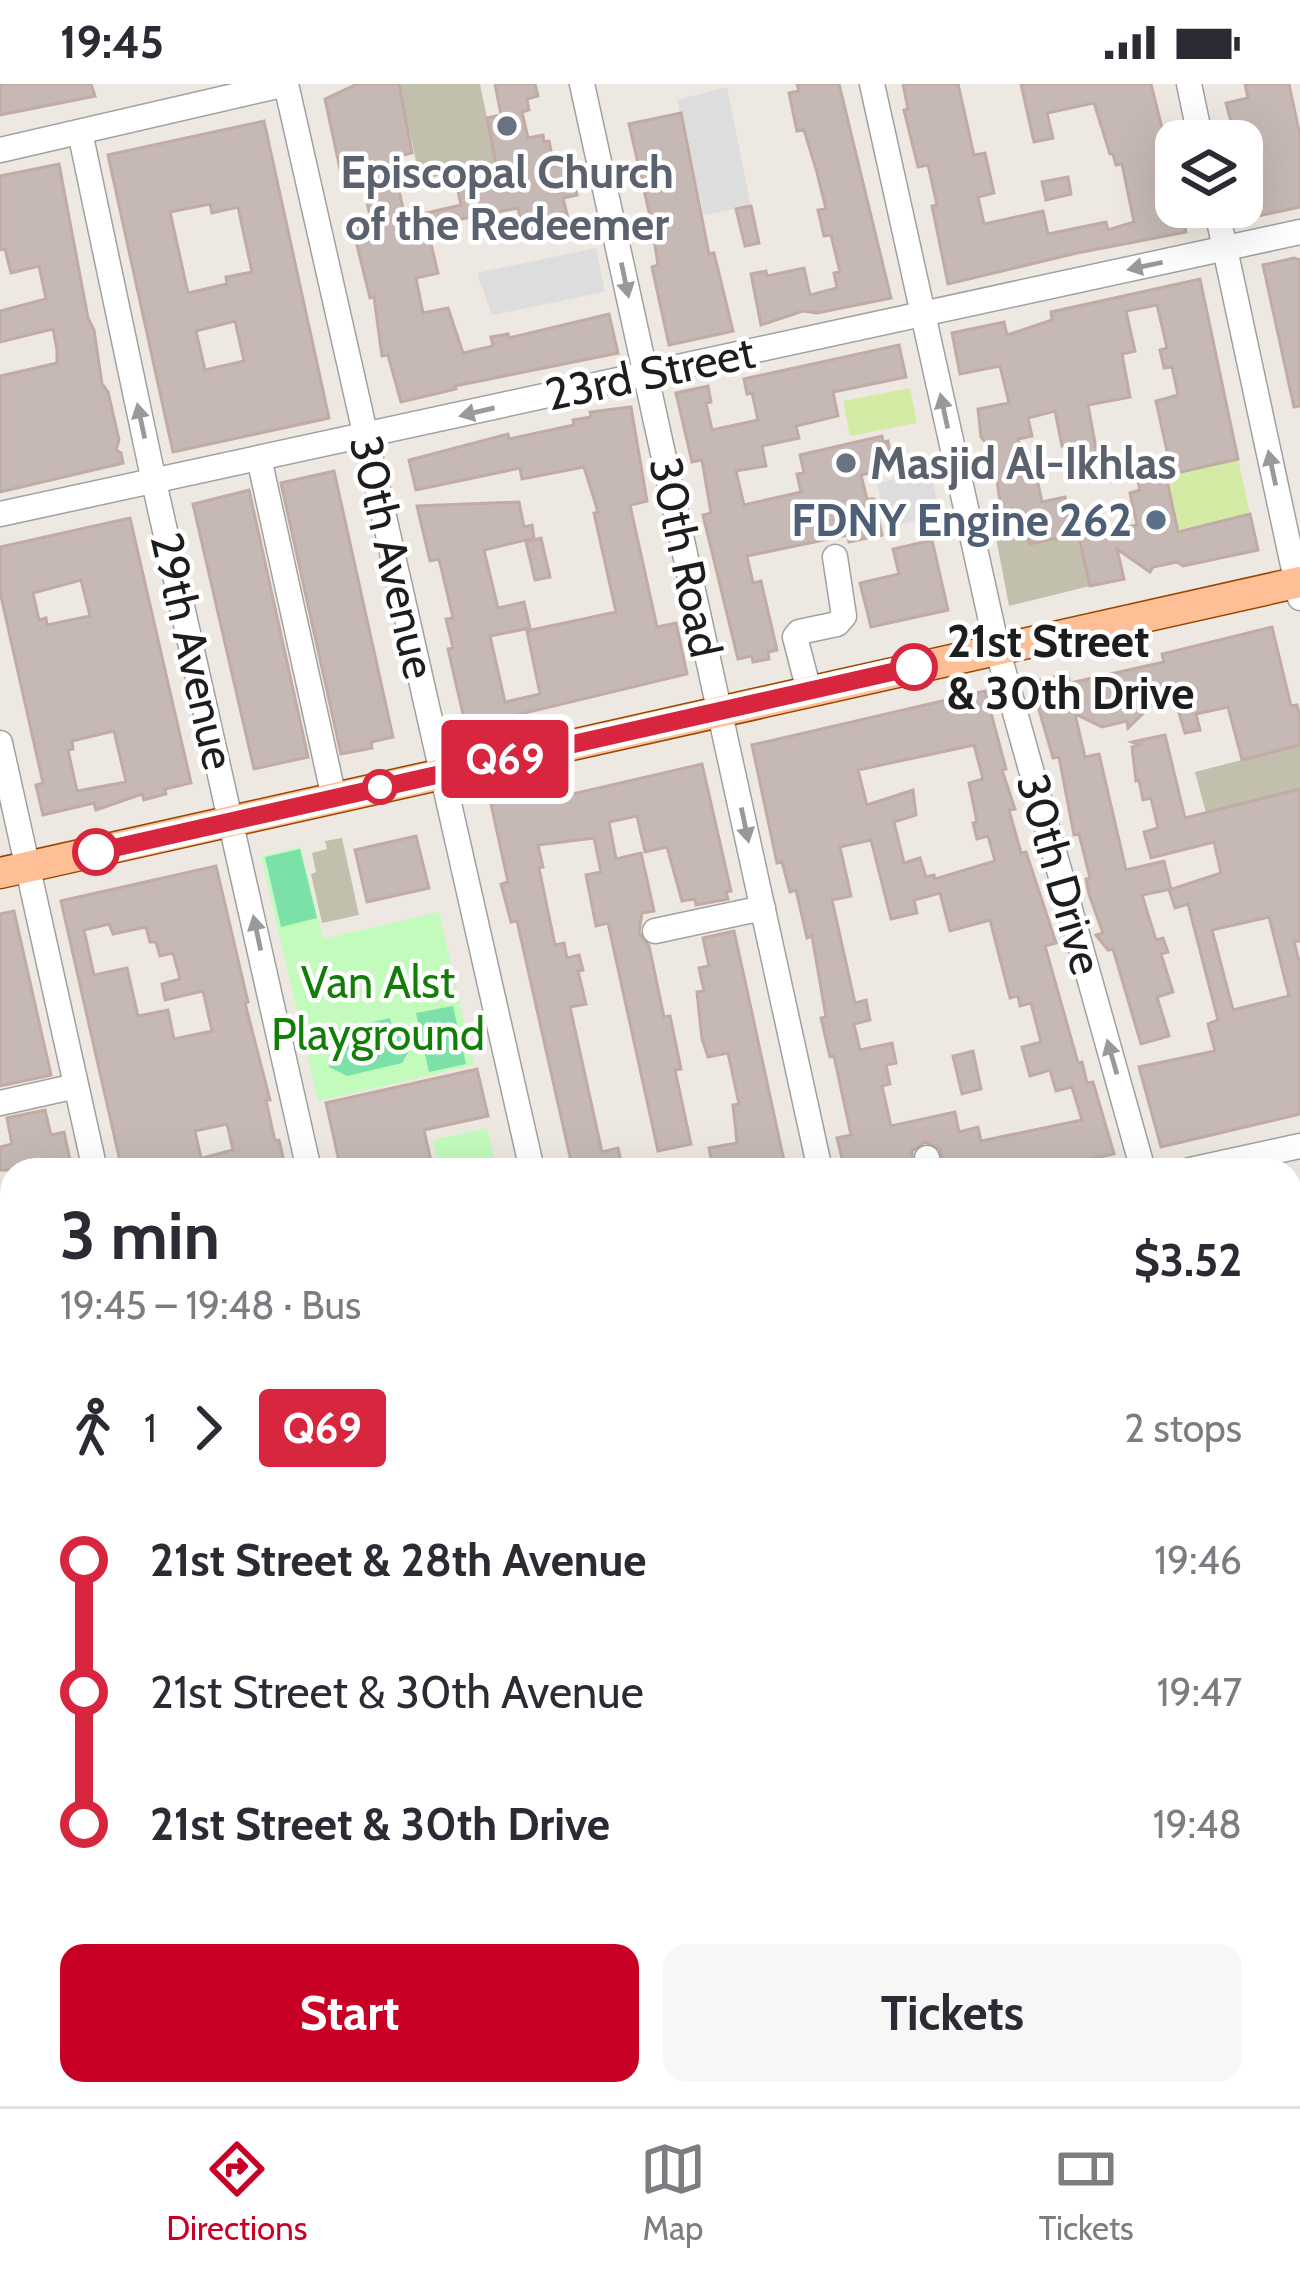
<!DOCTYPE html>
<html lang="en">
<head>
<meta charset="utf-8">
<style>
	body { margin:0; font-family:Cabin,sans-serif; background:#f7f7f7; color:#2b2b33; height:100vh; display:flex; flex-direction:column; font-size:45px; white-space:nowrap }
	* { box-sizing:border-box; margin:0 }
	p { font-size:39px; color:#7c7c81 }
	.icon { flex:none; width:66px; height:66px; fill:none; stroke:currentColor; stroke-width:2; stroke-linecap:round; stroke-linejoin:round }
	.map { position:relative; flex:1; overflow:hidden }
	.drawer { position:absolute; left:0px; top:1074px; width:1302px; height:948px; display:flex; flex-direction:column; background:#fff; border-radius:36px 36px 0 0; box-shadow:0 12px 48px #0002 }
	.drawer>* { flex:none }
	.badge { padding:0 24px; border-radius:9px; font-size:42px; line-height:78px }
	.buttons { position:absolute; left:1155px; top:36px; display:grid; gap:24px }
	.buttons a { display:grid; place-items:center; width:108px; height:108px; border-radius:24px; background:#fff; box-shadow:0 12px 48px #0002; font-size:60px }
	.map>.badge { position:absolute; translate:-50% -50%; box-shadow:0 0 0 6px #fff }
	.legs { display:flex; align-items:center; gap:18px; height:132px; padding:0 60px; font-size:39px }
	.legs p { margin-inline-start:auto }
	.summary { display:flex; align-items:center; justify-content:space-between; height:204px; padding:0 60px }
	h1 { font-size:66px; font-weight:700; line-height:90px }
	.primary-button { display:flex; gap:24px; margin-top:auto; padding:24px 60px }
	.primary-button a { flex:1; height:138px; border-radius:24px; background:#c90025; color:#fff; font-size:48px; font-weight:700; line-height:138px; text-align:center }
	.primary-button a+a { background:#f7f7f7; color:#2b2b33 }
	ul { padding:0 60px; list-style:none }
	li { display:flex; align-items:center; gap:42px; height:132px; font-size:45px }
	li i { display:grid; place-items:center; width:18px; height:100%; margin:0 15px; background:currentColor }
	li i::after { content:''; width:30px; height:30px; margin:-15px; border:9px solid; border-radius:50%; background:#fff }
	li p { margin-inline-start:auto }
	li:first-child i { background:linear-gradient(#0000 50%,currentColor 0) }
	li:last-child i { background:linear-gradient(currentColor 50%,#0000 0) }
	.status { display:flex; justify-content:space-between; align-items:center; height:84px; padding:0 60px; background:#fff; direction:ltr }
	.status svg { height:33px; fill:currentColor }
	.tabs { display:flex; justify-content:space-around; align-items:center; height:168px; border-top:3px solid #e1e1e2; background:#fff; font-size:33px; color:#7c7c81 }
	.tabs a { display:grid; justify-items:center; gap:6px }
	.tabs .on { color:#c90025 }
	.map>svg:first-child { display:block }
	.construction { fill:#c3bfad }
	.grass { fill:#d4eba5 }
	.cemetery { fill:#a3c8a2 }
	.park { fill:#c2fbbc }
	.pitch { fill:#7ce1a8 }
	.parking { fill:#ddd }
	.building { fill:#c6b9b5; stroke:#c1aba4; stroke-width:3; fill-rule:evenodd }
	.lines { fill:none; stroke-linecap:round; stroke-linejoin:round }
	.minor-casing { stroke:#a1a1a1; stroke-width:27 }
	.major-casing { stroke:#954900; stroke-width:33 }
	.minor { stroke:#fff; stroke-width:24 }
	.major { stroke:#ffbf96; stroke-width:30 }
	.oneway { fill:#999 }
	.line-1-casing { stroke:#fff; stroke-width:27 }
	.line-1 { stroke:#d7263d; stroke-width:18 }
	.worship-dot { fill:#6b7280; stroke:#fff; stroke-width:4.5 }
	.service-dot { fill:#5c6f8a; stroke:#fff; stroke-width:4.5 }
	.stop-1-dot { fill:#fff; stroke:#d7263d; stroke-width:6 }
	.labels { text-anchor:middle; stroke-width:9; stroke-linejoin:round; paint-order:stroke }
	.worship-label { font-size:45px; font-weight:bold; fill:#5b616d; stroke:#fff }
	.street-label { font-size:45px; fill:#1d1d1d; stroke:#fff }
	.service-label { font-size:45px; font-weight:bold; fill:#4e5e75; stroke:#fff; text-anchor:end }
	.stop-label { font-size:45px; font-weight:bold; fill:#1d1d1d; stroke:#fff; text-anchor:start }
	.park-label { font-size:45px; fill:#137e07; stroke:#fff }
</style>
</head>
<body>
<div class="status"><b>19:45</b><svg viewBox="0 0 49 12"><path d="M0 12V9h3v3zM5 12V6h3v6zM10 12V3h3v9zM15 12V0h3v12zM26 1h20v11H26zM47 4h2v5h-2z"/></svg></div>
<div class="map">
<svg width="1300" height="2022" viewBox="0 0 1300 2022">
	<rect width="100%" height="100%" fill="#eee8e2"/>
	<!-- construction -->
	<g class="construction">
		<polygon points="399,0 480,0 497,83 420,95"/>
		<polygon points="1070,426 1090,502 1009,522 994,443"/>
		<polygon points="1300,661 1300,705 1206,729 1195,688"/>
		<polygon points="342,754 359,831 322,839 311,790 316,788 312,769 327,765 325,757"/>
	</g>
	<!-- grass -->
	<g class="grass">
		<polygon points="910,304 917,339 850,352 843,317"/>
		<polygon points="1238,375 1250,430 1178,446 1166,387 1173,390"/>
	</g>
	<!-- cemetery -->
	<polygon class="cemetery" points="0,1345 12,1357 12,1439 0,1427"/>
	<!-- park -->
	<g class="park">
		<polygon points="301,763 323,855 439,828 474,981 318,1017 261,772"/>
		<polygon points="487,1044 497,1086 440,1086 433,1056"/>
	</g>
	<!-- pitch -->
	<g class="pitch">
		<polygon points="300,765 317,834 281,843 265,773"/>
		<polygon points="453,922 466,980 429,988 416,929"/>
		<polygon points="390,934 393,947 408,959 409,967 402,979 347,992 329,983 329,969 338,960 335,946 357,941 361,954 370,952 368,939"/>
	</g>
	<!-- parking -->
	<g class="parking">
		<polygon points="727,3 751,122 704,131 677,16"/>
		<polygon points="596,164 605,208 492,231 477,189"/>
		<polygon points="930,387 941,431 887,443 877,399"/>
	</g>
	<!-- building -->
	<g class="building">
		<polygon points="0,0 91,0 95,12 0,31"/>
		<polygon points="357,0 399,0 412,69 392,74 405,134 461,121 457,103 499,94 487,34 501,31 495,0 535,0 538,12 527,15 529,26 522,28 528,54 543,51 544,58 549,57 554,82 571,78 577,111 563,114 570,142 523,147 518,124 441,139 443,149 429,152 438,189 416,194 423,229 448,224 463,269 493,262 491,253 508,250 509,254 609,230 618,269 455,302 456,305 401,318 388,271 382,272 374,213 370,214 353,145 372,141 359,81 340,85 325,15"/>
		<polygon points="797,0 839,0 891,214 817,229 803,227 761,241 751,190 766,187 767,192 804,184 810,211 837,204 834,189 840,188 831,151 824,152 818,126 826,125 816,85 804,46 797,47 789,9 799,7"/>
		<polygon points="903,0 958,0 974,71 985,69 994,109 978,113 984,140 1043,127 1048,150 1106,138 1108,146 1134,138 1122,80 1116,81 1113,70 1110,70 1094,19 1047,29 1053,54 1034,58 1021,0 1151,0 1176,100 1176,123 1181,123 1186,148 1077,169 948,200 932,122 937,121 928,81 918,83 904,26 908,25"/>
		<polygon points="1245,0 1289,0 1300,52 1300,123 1253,133 1242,84 1242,54 1236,56 1226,19 1248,14"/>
		<polygon points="681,29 709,170 714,169 733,247 669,261 652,183 658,181 652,141 629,40"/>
		<path d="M264,37L329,334L173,368L108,71ZM210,120L212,129L238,123L252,188L226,193L227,200L188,209L170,128ZM235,237L244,277L205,286L196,247Z"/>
		<polygon points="59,80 88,234 94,246 102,300 108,308 119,356 116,366 121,369 123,379 0,408 0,292 57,279 57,266 53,245 0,258 0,227 46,215 39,182 11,189 5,165 0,166 0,92"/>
		<polygon points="1068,93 1071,110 1046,116 1042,98"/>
		<polygon points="751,122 759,159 745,162 736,125"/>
		<polygon points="1294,174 1300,176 1300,322 1294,323 1263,181"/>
		<polygon points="1200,195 1238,375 1172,390 1156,317 1178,311 1172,283 1164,284 1160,266 1167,264 1157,221 1126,227 1135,267 1122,270 1130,313 1088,321 1099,381 1075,386 1070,361 1062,362 1055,327 1028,334 1032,352 1018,355 1027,397 1037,395 1042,418 1065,413 1076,450 1030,460 1024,434 1003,439 993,368 981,353 978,325 1009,319 1000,282 960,290 952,249 1004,238 1007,251 1052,236 1051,228"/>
		<polygon points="899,261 906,293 833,308 838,332 796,342 799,354 762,362 766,382 736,387 744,421 801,408 797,390 804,389 800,371 882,352 883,358 888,357 892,378 887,379 888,385 861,391 867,415 874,415 882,451 849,458 848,451 747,472 753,499 761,497 777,566 768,568 769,575 753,578 752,572 738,575 703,431 711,429 702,376 692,378 676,309 708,302 711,318 706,319 712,346 758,336 752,309 747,310 744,295"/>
		<polygon points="631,323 647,417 630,421 657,543 676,539 687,590 466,643 448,565 453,564 446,535 453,534 439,475 430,477 417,422 519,418 524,443 532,441 534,454 484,466 498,524 524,518 530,544 490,552 505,618 540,610 527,547 616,528 594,429 598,428 584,383 522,395 520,384 416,406 409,376 508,350 509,355 574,341 573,336 591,333 590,328"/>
		<polygon points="334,387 393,653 371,658 372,664 341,670 281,399"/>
		<polygon points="1165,387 1178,448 1250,430 1258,466 1183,482 1177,478 1153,483 1150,488 1117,465 1124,495 1090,502 1079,454 1137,441 1130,409 1140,406 1137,393"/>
		<polygon points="249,406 308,673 254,685 193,420"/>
		<path d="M130,434L191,699L165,705L166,710L144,716L142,710L96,726L94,719L43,731L36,701L43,699L0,508V463ZM81,496L90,532L47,541L46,534L39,536L33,509ZM114,647L126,698L77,707L68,666L73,665L72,657Z"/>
		<polygon points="541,454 550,493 535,496 526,458"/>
		<polygon points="932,456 948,526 871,543 860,499 899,490 893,465"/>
		<polygon points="1272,543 1291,622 1297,621 1300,634 1300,661 1242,676 1228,623 1196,630 1200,646 1185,649 1171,602 1128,644 1127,637 1102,643 1075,630 1085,673 1099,670 1126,786 1164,777 1171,805 1142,811 1156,856 1163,854 1168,868 1161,870 1173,908 1157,913 1169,952 1141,960 1113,865 1108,866 1096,851 1103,849 1089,810 1086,795 1090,794 1079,750 1074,751 1059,673 1053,674 1031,598 1068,590 1070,599 1164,578 1162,570"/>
		<path d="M985,607L1006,685L1002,686L1015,725L1009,726L1021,769L1026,768L1056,859L1045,862L1078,979L1082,978L1087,999L1093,998L1114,1070L1041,1086H945L940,1065L925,1058L912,1067V1086H845L837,1054L851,1051L834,972L830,973L821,934L826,933L812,852L807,854L796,806L790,808L782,778L777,779L752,661ZM974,661L983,695L969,699L977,738L973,739L977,755L988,752L995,777L935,795L934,791L926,793L920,774L904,779L894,738L916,731L913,706L867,721L858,686ZM871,756L891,835L917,829L914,816L940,809L950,847L990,836L1010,914L1018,912L1020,922L1031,919L1041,958L1022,963L1030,992L1050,986L1056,1007L1072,1003L1082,1036L981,1057L978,1043L959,1048L955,1028L891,1042L882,1002L890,1000L886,981L896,979L892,959L860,966L854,940L870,936L866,916L855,919L832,816L851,812L840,763Z"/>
		<path d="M1165,651L1185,734L1300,705V857L1294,858L1300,881V1030L1161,1063L1139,983L1215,967L1208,940L1218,936L1188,820L1175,824L1169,806L1221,789L1214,758L1151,774L1144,748L1158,744L1151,714L1143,716L1139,696L1136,697L1132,663L1139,661L1132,658ZM1269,833L1289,912L1233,926L1212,846Z"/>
		<polygon points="702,680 731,807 726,808 728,815 696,821 695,815 682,817 667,763 645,768 637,732 609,738 616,775 641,769 654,827 642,829 639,849 649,862 664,933 670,932 681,985 675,986 691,1060 658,1067 608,839 596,842 586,791 601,788 594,754 538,761 543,783 539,784 555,861 564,859 567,874 579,871 583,886 578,887 586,920 570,923 602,1068 618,1064 623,1086 573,1086 517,837 511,838 501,800 508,798 491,720 558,704 560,713"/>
		<polygon points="416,752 429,804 367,818 355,766"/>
		<path d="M216,782L248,918L245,919L270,1016H266L275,1057L279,1056L286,1086H205L202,1074L233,1066L227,1040L195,1047L203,1083L189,1086L187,1077L148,1086H122L61,817ZM109,840L113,850L146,843L150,858H156L160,872L173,869L180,895L162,900L165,916L203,907L212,947L174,955L168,926L138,932L127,884L94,891L84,846Z"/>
		<polygon points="14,827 51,991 0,1002 0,830"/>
		<polygon points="734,847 747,906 786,1086 715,1086 712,1080 709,1064 737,1059 733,1021 739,1020 728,969 708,973 702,955 697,908 704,907 699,884 709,882 703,854"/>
		<polygon points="973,967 981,1005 962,1010 953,972"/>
		<polygon points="477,985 488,1032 424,1046 433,1086 341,1086 326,1019"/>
		<polygon points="45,1026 51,1051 64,1048 72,1086 0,1086 0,1063 12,1060 7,1034"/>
	</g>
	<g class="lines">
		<defs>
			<g id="minor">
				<polyline points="286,0 532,1086"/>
				<polyline points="582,0 820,1086"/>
				<polyline points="872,0 997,564 1143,1086"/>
				<polyline points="1189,0 1201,57"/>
				<polyline points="80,48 154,398 309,1086"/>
				<polyline points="0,66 286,0"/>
				<polyline points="1216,123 1300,514"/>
				<polyline points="259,374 334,714"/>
				<polyline points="0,430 1300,148"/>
				<polyline points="809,607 795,553 799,548 837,540 844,532 835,473"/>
				<polyline points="0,659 95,1086"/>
				<polyline points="655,847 763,824"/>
				<polyline points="0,1019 76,1002"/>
				<polyline points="927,1074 929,1086"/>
				<polyline points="1190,1086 1300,1062"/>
				<polyline points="1290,1426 1300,1424"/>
				<polyline points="0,1490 12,1479"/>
				<polyline points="1290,1606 1300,1642"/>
				<polyline points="0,1771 12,1762"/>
				<polyline points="0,1814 12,1846"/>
				<polyline points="74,2010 79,2022"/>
			</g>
			<g id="major">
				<polyline points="0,789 1300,498"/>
				<polyline points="0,1204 12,1215"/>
				<polyline points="1290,1899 1300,1894"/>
				<polyline points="586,2010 592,2022"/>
				<polyline points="854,2010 867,2022"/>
				<polyline points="646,2022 674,2010"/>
				<polyline points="1067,2022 1088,2010"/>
			</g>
		</defs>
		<!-- minor casing -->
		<use href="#minor" class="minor-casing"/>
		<!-- major casing -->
		<use href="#major" class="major-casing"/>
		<!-- minor -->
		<use href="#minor" class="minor"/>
		<!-- major -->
		<use href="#major" class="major"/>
	</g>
	<!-- one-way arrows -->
	<defs><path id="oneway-solid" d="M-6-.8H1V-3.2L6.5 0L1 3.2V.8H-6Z" transform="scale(3)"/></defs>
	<g class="oneway">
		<use href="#oneway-solid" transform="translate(1145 182) rotate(168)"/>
		<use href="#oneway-solid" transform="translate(625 196) rotate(78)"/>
		<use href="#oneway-solid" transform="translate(944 327) rotate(-102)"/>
		<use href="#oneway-solid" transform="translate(477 328) rotate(167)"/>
		<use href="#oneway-solid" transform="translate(141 337) rotate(-102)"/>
		<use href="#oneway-solid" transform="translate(1272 384) rotate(-102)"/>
		<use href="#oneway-solid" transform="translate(745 741) rotate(78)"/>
		<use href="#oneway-solid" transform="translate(257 849) rotate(-102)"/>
		<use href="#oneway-solid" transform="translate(1112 973) rotate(-106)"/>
	</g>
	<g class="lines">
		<defs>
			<polyline id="line-1" points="96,768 914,583"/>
		</defs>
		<!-- line-1 casing -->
		<use href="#line-1" class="line-1-casing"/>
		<!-- line-1 -->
		<use href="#line-1" class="line-1"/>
	</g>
	<!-- markers -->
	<g class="worship-dot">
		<circle cx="507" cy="42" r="12"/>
		<circle cx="846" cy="379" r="12"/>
	</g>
	<circle class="service-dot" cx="1156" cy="436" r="12"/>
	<g class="stop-1-dot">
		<circle cx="914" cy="583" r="21"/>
		<circle cx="380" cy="703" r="15"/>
		<circle cx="96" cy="768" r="21"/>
	</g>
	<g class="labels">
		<!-- worship labels -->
		<g class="worship-label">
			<text x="507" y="104">Episcopal Church<tspan x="507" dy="52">of the Redeemer</tspan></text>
			<text x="870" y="395" text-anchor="start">Masjid Al-Ikhlas</text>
		</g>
		<!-- street labels -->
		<g class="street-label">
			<text transform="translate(650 289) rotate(-12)" y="16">23rd Street</text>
			<text transform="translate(393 473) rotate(77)" y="16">30th Avenue</text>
			<text transform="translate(686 473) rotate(78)" y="16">30th Road</text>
			<text transform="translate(193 567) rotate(77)" y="16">29th Avenue</text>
			<text transform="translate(1060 790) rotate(74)" y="16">30th Drive</text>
		</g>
		<!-- service labels -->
		<g class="service-label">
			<text x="1132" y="452">FDNY Engine 262</text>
		</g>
		<!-- stop labels -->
		<g class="stop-label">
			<text x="947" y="573">21st Street<tspan x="947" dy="52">&amp; 30th Drive</tspan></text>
		</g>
		<!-- park labels -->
		<g class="park-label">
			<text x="378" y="914">Van Alst<tspan x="378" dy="52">Playground</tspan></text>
		</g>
	</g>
</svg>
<div class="buttons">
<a><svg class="icon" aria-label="layers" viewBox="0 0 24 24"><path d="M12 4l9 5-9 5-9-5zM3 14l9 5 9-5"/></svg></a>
</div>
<b class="badge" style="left:505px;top:675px;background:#d7263d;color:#fff">Q69</b>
<section class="drawer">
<div class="summary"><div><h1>3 min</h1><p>19:45 – 19:48 · Bus</p></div><b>$3.52</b></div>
<div class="legs"><svg class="icon" aria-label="walk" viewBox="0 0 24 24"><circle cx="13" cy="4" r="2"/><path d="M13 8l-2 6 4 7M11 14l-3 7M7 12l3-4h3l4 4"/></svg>1<svg class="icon" aria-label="forward" viewBox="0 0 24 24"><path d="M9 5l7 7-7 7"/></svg><b class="badge" style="background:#d7263d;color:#fff">Q69</b><p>2 stops</p></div>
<ul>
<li><i style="color:#d7263d"></i><b>21st Street &amp; 28th Avenue</b><p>19:46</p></li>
<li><i style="color:#d7263d"></i><span>21st Street &amp; 30th Avenue</span><p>19:47</p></li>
<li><i style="color:#d7263d"></i><b>21st Street &amp; 30th Drive</b><p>19:48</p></li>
</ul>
<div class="primary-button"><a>Start</a><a>Tickets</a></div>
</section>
</div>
<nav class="tabs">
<a class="on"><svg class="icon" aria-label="directions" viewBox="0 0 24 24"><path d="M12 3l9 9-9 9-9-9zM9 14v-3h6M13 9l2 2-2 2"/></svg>Directions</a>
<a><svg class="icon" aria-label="map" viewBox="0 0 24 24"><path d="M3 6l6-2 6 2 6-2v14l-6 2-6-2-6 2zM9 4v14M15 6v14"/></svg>Map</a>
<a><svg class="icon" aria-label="tickets" viewBox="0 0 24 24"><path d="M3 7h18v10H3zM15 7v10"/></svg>Tickets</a>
</nav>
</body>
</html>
